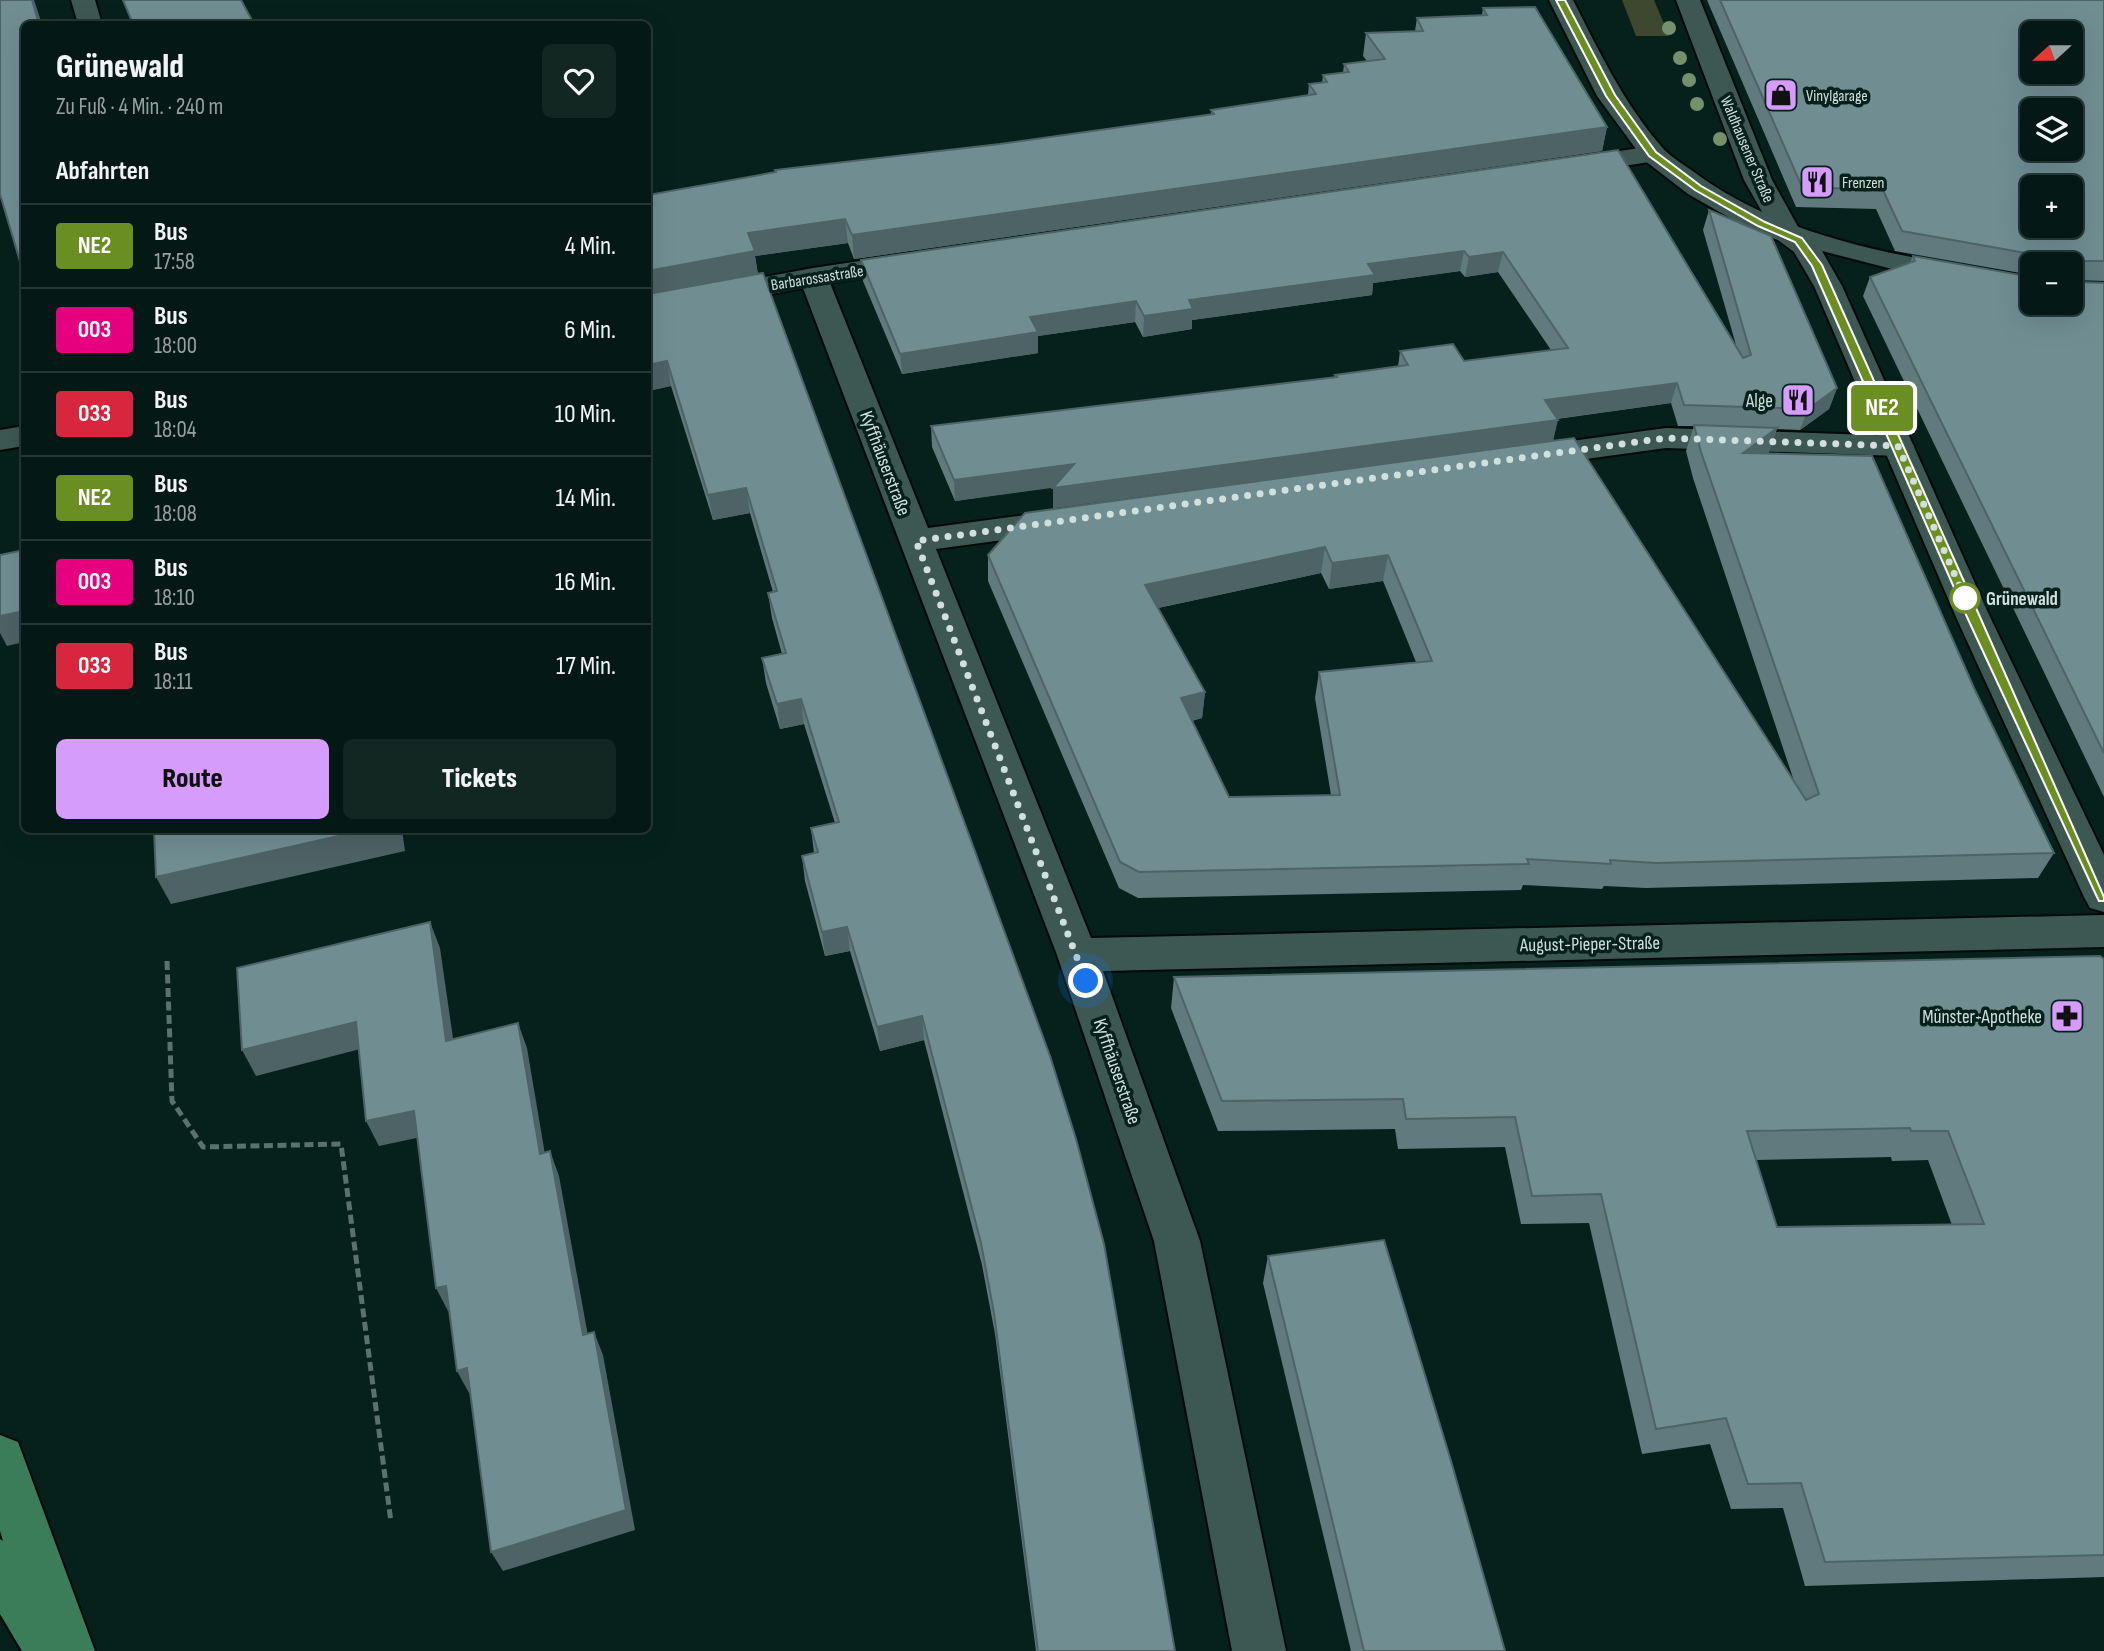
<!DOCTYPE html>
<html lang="de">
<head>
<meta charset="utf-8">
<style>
	body { margin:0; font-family:"Sofia Sans Condensed",sans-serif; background:#122622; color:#f1f3f6; height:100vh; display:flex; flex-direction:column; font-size:26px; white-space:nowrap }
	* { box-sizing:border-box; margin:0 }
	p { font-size:23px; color:#97a0a0 }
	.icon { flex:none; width:38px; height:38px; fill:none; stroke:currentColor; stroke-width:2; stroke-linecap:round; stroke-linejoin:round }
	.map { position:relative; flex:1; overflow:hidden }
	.sheet { position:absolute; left:21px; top:21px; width:630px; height:812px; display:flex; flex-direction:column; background:#041915; border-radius:10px; box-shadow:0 7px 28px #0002,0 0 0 2px #253834 }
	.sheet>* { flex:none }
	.badge { padding:0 14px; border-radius:5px; font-size:24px; line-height:46px }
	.needle { width:46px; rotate:249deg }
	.fabs { position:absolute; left:2020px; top:21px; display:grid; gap:14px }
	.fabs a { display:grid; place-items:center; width:63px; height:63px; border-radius:10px; background:#041915; box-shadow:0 7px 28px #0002,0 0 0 2px #253834; font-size:35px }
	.you { position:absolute; width:35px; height:35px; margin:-18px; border:5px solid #fff; border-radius:50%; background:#1a73e8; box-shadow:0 0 0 10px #1a73e833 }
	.map>.badge { position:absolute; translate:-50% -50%; box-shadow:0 0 0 4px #fff }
	h2 { padding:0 35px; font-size:26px; line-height:63px }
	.round { display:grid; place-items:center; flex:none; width:74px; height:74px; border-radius:10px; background:#122622 }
	.overview { display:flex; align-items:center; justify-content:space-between; height:119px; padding:0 35px }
	h1 { font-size:33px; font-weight:800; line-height:52px }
	.cta { display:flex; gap:14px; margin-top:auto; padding:14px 35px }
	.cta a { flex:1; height:80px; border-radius:10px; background:#d59cfb; color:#111; font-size:28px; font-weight:800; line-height:80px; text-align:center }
	.cta a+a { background:#122622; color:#f1f3f6 }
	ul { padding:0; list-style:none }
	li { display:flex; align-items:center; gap:21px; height:84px; padding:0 35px; border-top:2px solid #253834 }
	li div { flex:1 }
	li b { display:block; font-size:26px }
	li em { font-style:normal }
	li .badge { min-width:77px; font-weight:700; text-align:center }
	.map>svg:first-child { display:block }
	.green { fill:#3d482e }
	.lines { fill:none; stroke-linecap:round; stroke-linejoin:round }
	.street-casing { stroke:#000a07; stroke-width:4 }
	.secondary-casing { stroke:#000a07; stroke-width:4 }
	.primary-casing { stroke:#000a07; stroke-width:4 }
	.path { stroke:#5b716c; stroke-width:5; stroke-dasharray:9 4.5; stroke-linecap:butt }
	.street { fill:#3d5852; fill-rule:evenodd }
	.secondary { fill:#3d5852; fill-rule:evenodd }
	.primary { fill:#3b7d58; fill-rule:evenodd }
	.tree { fill:#76906d }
	.wall { fill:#607a7e; fill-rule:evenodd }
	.shaded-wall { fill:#4e6366 }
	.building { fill:#708e92; stroke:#4e6366; stroke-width:2; fill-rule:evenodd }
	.line { fill:#6b8e23; stroke:#fff; stroke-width:2 }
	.walk { stroke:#d1e0dd; stroke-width:7; stroke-dasharray:0 12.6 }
	.stop-dot { fill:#fff; stroke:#6b8e23; stroke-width:3.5 }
	.labels { text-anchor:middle; stroke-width:7; stroke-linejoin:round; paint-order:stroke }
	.far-poi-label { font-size:16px; fill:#d1e0dd; stroke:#06211c; text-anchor:start }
	.far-street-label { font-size:16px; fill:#d1e0dd; stroke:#06211c }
	.poi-label { font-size:19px; fill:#d1e0dd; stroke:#06211c; text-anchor:end }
	.street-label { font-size:19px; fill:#d1e0dd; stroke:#06211c }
	.stop-label { font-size:19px; font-weight:bold; fill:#d1e0dd; stroke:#06211c; text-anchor:start }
</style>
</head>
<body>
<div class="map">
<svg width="2104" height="1651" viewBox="0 0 2104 1651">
	<rect width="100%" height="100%" fill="#06211c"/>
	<!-- green -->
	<polygon class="green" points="1622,0 1654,0 1669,36 1636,36"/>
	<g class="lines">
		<defs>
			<g id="street">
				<polygon points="71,0 95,0 102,24 78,24"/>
				<polygon points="1676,0 1700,0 1772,180 1802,234 1798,240 1788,242 1778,240 1744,180"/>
				<polygon points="1653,146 1662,148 1666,154 1662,160 1572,174 1563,172 1559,166 1563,160 1572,158"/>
				<polygon points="913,253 923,256 927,262 923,268 830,283 928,528 1063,510 1075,513 1080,521 1075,529 1063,532 936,549 1091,938 2104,915 2104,947 1103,971 1200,1241 1286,1651 1232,1651 1154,1241 1057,955 803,288 648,317 648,299 813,268"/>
				<polygon points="24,426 24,446 0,450 0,430"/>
				<polygon points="1666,428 1898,436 1909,439 1914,446 1909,453 1898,456 1666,448 1528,467 1517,464 1512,457 1517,450 1528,447"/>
			</g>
			<path id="secondary" d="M1549,0H1573C1599,51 1623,102 1661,146C1669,156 1683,164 1694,172C1789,243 1917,259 2032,277V295L1927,278L1822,251L1842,286L1990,617L2104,855V912L2090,908L2084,897L1956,617L1814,286L1794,252L1778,240L1751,230L1688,194L1644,160L1597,96Z"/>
			<polygon id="primary" points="0,1435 18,1442 95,1651 22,1651 0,1614 0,1539 3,1541 0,1531"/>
		</defs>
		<!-- street casing -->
		<use href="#street" class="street-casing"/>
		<!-- secondary casing -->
		<use href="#secondary" class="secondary-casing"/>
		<!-- primary casing -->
		<use href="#primary" class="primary-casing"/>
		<!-- path -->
		<polyline class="path" points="167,961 172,1101 203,1147 341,1144 391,1522"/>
		<!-- street -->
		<use href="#street" class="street"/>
		<!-- secondary -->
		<use href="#secondary" class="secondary"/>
		<!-- primary -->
		<use href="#primary" class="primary"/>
	</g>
	<!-- trees -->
	<g class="tree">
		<circle cx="1669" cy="28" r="7"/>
		<circle cx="1680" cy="58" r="7"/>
		<circle cx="1689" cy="80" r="7"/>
		<circle cx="1697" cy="104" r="7"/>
		<circle cx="1720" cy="139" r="7"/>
	</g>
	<!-- wall -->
	<g class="wall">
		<polygon points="1707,0 2104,0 2104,281 2077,280 2077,282 2104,283 2104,797 1863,296 1870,277 1910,263 1913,256 2032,303 2070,264 2032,264 2032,275 1895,251 1876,209 1796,207"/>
		<polygon points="1483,8 1607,127 1602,151 854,259 848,243 755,256 758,274 1175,1651 1036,1651 995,1334 982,1265 924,1040 880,1051 850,951 825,956 805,881 802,856 814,853 811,828 835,823 804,724 780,729 766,683 762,658 782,654 772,618 768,593 773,592 750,513 713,520 671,386 648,391 648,195 775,173 775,170 1000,144 1211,115 1211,110 1308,95 1309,84 1322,83 1323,75 1343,73 1344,64 1367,61 1363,56 1366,33 1415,31 1417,18 1482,15"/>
		<path d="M1618,150L1736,345L1703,230L1709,210L1837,388L1829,409L1800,430L1777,429L1768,454L1974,688L2054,853L2038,878L1646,888L1604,886L1602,889L1523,885L1521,890L1138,898L1119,888L988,581V555L1574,438L1794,781L1693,478L1686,451L1694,426H1678L1671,403L1557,419L1553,441L1053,508V487L955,501L932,447L931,426L1335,377V375L1398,367L1400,351L1464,361L1551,350L1498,272L1465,277L1460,271L1373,283L1372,295L1192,320V329L1143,337L1135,322L1038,336V353L902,374L863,281L861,260ZM1321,573L1329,589L1383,581L1416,662L1319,672L1315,698L1331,795L1229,797L1192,721L1202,718L1205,692L1158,608Z"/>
		<path d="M2104,959V1577L1805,1586L1783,1508L1731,1509L1710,1444L1642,1454L1589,1223L1521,1224L1505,1147L1398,1149L1395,1129L1218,1131L1171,1008L1174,977ZM1891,1157L1892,1161L1928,1160L1952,1225L1777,1227L1756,1160Z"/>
		<polygon points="1268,1256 1505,1651 1351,1651 1263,1283"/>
	</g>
	<!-- shaded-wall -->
	<g class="shaded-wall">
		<polygon points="32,0 34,0 42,24 39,24"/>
		<polygon points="1607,127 1602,151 854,259 852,235"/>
		<polygon points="845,219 848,243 755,256 758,276 648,296 648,271 748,233"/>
		<polygon points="1464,251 1460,271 1373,283 1372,295 1192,320 1192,329 1143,337 1144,316 1189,300 1368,264"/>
		<polygon points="1503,252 1498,272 1465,277 1469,257"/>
		<polygon points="1136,301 1135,322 1038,336 1038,353 902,374 900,354 1030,317"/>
		<polygon points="667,361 671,386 648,391 648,365"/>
		<polygon points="1677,383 1671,403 1540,421 1545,400"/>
		<polygon points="1837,388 1829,409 1800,430 1808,409"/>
		<polygon points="1558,420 1553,441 1053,508 1053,488"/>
		<polygon points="1777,428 1768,454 1743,453"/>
		<polygon points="1074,464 1074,485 955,501 954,480"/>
		<polygon points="746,488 750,513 713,520 708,495"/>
		<polygon points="1325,547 1321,573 1144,611 1145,585"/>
		<polygon points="1388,555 1383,581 1329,589 1332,563"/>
		<polygon points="24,611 24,642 7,646 0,633 0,616"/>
		<polygon points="1205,692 1202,718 1179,724 1181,698"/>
		<polygon points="801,699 804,724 780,729 777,704"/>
		<polygon points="365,830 402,830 405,851 171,904 156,877"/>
		<polygon points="430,922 440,948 457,1066 446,1041"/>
		<polygon points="847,927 850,951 825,956 822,932"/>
		<polygon points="922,1016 924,1040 880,1051 877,1027"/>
		<polygon points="356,1022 368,1047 256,1076 242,1050"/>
		<polygon points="518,1023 527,1048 549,1178 540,1154"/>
		<polygon points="414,1111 426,1136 379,1146 366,1121"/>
		<polygon points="550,1151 559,1176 592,1358 583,1335"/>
		<polygon points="446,1286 458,1309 448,1311 436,1288"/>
		<polygon points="594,1332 603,1355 635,1530 503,1571 491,1552"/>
		<polygon points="467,1368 479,1390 469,1393 457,1371"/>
	</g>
	<!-- building -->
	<g class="building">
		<polygon points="0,0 32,0 39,24 24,24 24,275 0,194"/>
		<polygon points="123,0 241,0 254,24 133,24"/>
		<path d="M1720,0H2104V261H2077V282L2104,283V753L1870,277L1915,261L1913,256L2032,277V303H2070V264H2043V256L1902,231L1883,190L1802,187ZM2032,33H2070V72H2032ZM2032,110H2070V149H2032ZM2032,187H2070V226H2032Z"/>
		<polygon points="1535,7 1607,127 852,235 845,219 748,233 755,251 648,271 648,195 776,172 775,170 1000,144 1214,114 1211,110 1316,94 1309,84 1327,82 1323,75 1349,72 1344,64 1385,59 1366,33 1423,31 1417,18 1487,15 1483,8"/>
		<polygon points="1618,150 1743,358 1751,355 1709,210 1771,236 1837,388 1808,409 1684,405 1677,383 1545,400 1558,420 1053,488 1074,464 954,480 931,426 1337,377 1335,375 1408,365 1400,351 1453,344 1464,361 1568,348 1503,252 1469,257 1464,251 1368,264 1375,275 1189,300 1193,309 1144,316 1136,301 1030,317 1038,332 900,354 861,260"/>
		<polygon points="763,273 1050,1056 1076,1139 1104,1244 1175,1651 1038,1651 994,1313 981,1243 922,1016 877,1027 847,927 822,932 802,856 818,852 811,828 839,822 801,699 777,704 762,658 786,653 768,593 777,591 746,488 708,495 667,361 648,365 648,294"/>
		<path d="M1694,425L1777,428L1743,453L1872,456L1974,688L2054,853L1656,863L1610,860L1611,864L1527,859L1529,864L1139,872L1120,862L988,555L1025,513L1574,438L1806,800L1819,794L1701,452ZM1325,547L1332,563L1388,555L1432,661L1319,672L1340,795L1229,797L1181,698L1205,692L1145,585Z"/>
		<polygon points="24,550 24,611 0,616 0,555"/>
		<polygon points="154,830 365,830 156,877"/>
		<polygon points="430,922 446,1041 518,1023 540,1154 550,1151 583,1335 594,1332 626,1510 491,1552 467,1368 457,1371 446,1286 436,1288 414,1111 366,1121 356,1022 242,1050 237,968"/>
		<path d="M2100,956L2104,959V1555L1825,1562L1801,1483L1748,1484L1726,1418L1656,1429L1601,1194L1532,1196L1515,1117L1406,1119L1403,1099L1222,1101L1174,977ZM1910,1128L1911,1131H1948L1984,1224L1777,1227L1747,1131Z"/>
		<polygon points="1384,1240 1451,1461 1505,1651 1364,1651 1268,1256"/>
	</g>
	<!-- line -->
	<polygon class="line" points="1556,0 1565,0 1615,95 1656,152 1701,186 1765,222 1802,238 1822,265 1980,617 2104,897 2104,901 2099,901 2097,897 1967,617 1812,266 1795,242 1758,226 1695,190 1649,156 1606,96"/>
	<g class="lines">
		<!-- walk -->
		<polyline class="walk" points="1086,981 916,541 1666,438 1898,446 1965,598"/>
	</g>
	<!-- icons -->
	<defs>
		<symbol id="shop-square" viewBox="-11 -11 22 22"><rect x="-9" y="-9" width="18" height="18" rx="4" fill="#d59cfb" stroke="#06211c"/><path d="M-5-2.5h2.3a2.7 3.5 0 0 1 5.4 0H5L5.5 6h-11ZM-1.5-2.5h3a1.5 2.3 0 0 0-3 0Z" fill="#111"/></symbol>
		<symbol id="restaurant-square" viewBox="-11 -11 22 22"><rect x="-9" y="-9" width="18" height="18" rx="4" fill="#d59cfb" stroke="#06211c"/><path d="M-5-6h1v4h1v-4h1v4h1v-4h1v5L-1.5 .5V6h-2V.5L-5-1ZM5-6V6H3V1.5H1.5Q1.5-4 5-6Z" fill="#111"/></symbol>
		<symbol id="pharmacy-square" viewBox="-11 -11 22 22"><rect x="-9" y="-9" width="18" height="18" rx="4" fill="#d59cfb" stroke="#06211c"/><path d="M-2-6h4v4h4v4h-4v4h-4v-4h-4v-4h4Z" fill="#111"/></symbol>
	</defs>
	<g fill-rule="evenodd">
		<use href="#shop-square" x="1762" y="76" width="38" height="38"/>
		<use href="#restaurant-square" x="1798" y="163" width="38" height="38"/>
		<use href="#restaurant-square" x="1779" y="381" width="38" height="38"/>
		<use href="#pharmacy-square" x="2048" y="997" width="38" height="38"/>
	</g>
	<!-- markers -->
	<circle class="stop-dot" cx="1965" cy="598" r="14"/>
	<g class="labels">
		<!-- far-poi labels -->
		<g class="far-poi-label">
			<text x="1806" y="101">Vinylgarage</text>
			<text x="1842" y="188">Frenzen</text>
		</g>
		<!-- far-street labels -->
		<g class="far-street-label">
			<text transform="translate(1748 149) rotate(67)" y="6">Waldhausener Straße</text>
			<text transform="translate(817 277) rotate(-9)" y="6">Barbarossastraße</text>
		</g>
		<!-- poi labels -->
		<g class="poi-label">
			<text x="1773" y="407">Alge</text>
			<text x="2042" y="1023">Münster-Apotheke</text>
		</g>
		<!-- street labels -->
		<g class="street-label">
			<text transform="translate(886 463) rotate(69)" y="7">Kyffhäuserstraße</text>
			<text transform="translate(1590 943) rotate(-1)" y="7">August-Pieper-Straße</text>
			<text transform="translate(1118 1071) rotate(71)" y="7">Kyffhäuserstraße</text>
		</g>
		<!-- stop labels -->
		<g class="stop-label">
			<text x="1986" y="605">Grünewald</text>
		</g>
	</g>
</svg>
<div class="fabs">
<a><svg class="needle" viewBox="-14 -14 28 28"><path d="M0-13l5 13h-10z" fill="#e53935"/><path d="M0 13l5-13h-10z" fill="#97a0a0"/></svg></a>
<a><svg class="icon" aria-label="layers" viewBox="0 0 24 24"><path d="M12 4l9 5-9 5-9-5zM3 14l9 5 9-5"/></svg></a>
<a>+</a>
<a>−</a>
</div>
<div class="you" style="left:1086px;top:981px"></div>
<b class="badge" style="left:1882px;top:408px;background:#6b8e23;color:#fff">NE2</b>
<section class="sheet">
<div class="overview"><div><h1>Grünewald</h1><p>Zu Fuß · 4 Min. · 240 m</p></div><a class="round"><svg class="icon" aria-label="heart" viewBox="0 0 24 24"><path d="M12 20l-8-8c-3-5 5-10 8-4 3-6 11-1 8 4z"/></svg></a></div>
<h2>Abfahrten</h2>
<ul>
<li><span class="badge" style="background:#6b8e23;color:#fff">NE2</span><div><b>Bus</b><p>17:58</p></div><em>4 Min.</em></li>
<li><span class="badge" style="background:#e6007e;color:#fff">003</span><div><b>Bus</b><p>18:00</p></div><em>6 Min.</em></li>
<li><span class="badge" style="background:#d7263d;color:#fff">033</span><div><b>Bus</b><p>18:04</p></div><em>10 Min.</em></li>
<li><span class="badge" style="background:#6b8e23;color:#fff">NE2</span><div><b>Bus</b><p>18:08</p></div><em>14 Min.</em></li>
<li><span class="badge" style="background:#e6007e;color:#fff">003</span><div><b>Bus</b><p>18:10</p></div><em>16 Min.</em></li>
<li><span class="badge" style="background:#d7263d;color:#fff">033</span><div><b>Bus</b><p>18:11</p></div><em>17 Min.</em></li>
</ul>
<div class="cta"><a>Route</a><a>Tickets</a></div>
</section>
</div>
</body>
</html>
